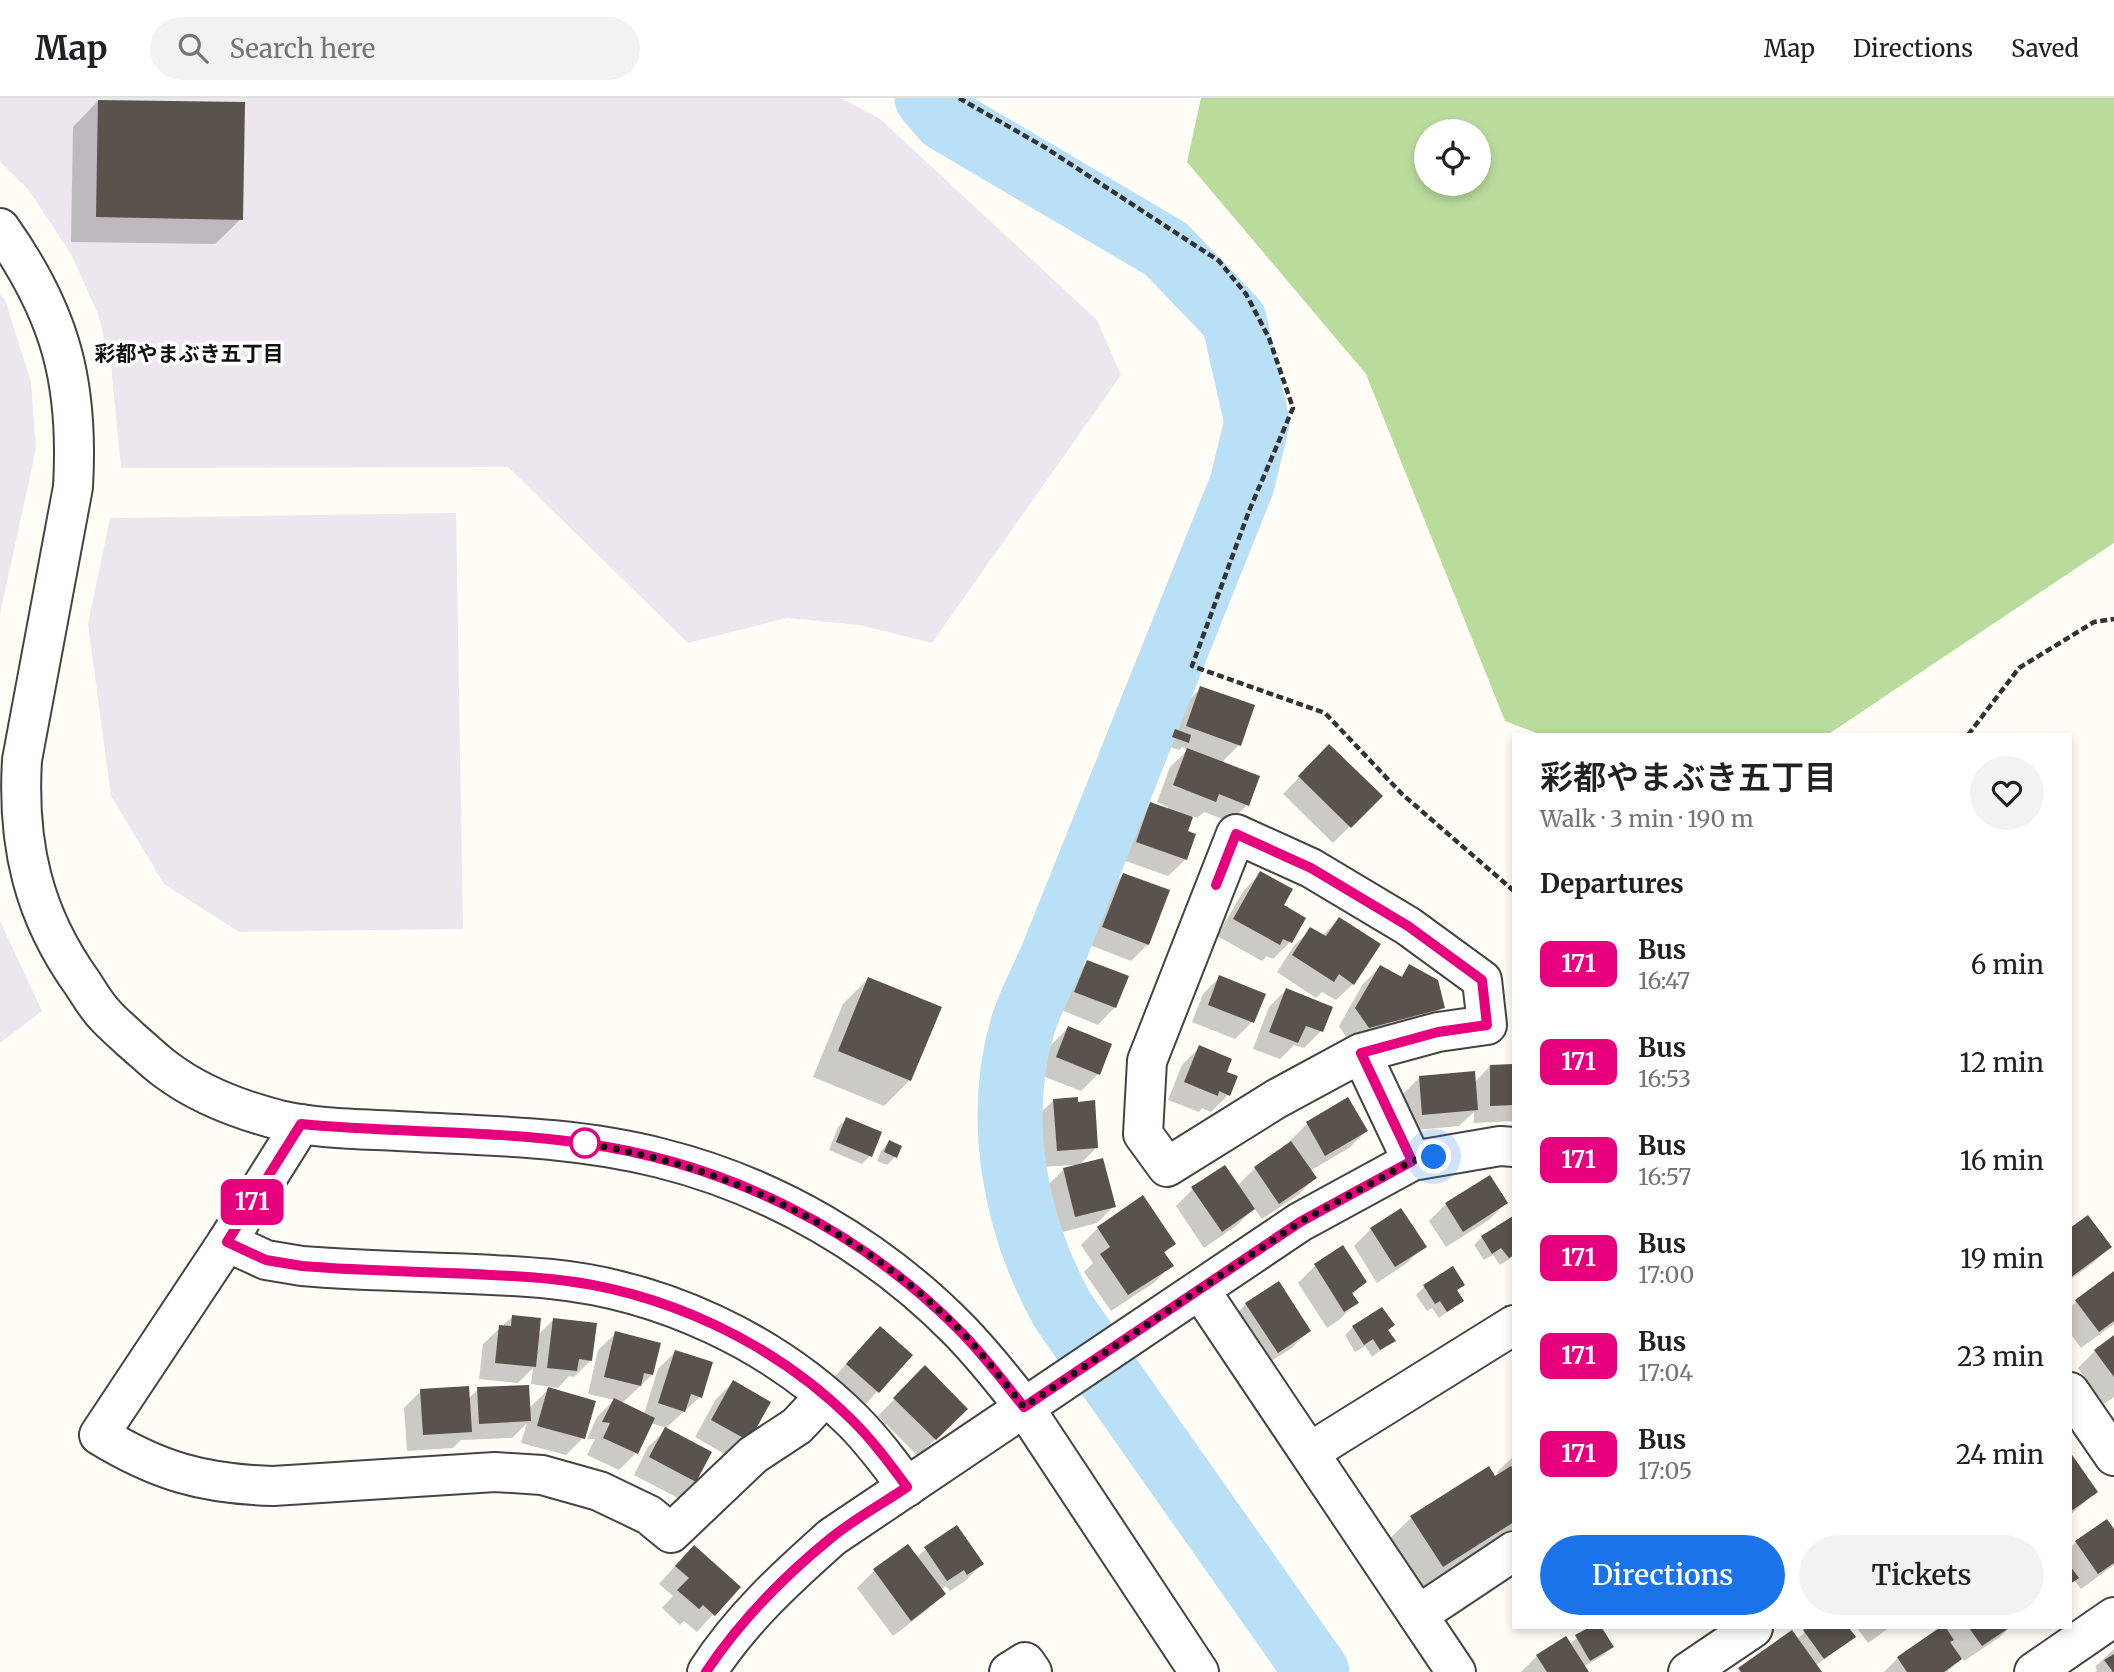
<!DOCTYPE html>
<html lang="en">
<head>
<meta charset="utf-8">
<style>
	body { margin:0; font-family:Merriweather,"Noto Sans JP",serif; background:#f2f2f2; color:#202124; height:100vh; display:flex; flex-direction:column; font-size:26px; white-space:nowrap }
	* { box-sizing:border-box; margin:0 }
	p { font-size:23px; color:#757577 }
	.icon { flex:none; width:38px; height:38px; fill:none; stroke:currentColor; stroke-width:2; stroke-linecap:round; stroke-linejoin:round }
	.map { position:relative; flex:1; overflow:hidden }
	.panel { position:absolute; left:1512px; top:635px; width:560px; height:896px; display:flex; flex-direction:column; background:#fff; border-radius:0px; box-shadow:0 4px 10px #0003 }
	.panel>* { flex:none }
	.badge { padding:0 14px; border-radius:10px; font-size:24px; line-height:46px }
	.controls { position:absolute; left:1414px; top:21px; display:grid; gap:14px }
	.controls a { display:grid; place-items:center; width:77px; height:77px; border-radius:50%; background:#fff; box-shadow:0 4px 10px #0003; font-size:35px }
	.you { position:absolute; width:35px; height:35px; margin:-18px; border:5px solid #fff; border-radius:50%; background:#1a73e8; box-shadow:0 0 0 10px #1a73e833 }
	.map>.badge { position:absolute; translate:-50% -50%; box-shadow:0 0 0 4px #fff }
	h2 { padding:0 28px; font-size:26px; line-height:63px }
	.round { display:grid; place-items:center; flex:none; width:74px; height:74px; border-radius:37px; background:#f2f2f2 }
	.overview { display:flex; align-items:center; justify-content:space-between; height:119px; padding:0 28px }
	h1 { font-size:33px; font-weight:600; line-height:52px }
	.cta { display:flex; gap:14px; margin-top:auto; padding:14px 28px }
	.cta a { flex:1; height:80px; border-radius:42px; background:#1a73e8; color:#fff; font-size:28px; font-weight:600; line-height:80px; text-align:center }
	.cta a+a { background:#f2f2f2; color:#202124 }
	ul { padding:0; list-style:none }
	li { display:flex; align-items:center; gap:21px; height:98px; padding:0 28px }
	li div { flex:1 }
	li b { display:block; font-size:26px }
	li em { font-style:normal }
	li .badge { min-width:77px; font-weight:700; text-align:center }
	header { display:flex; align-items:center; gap:42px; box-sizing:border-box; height:98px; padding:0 35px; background:#fff; border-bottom:2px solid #e0e0e0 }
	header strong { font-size:33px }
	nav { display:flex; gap:38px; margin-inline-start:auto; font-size:24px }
	.search { width:490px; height:63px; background:#f2f2f2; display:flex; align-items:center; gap:18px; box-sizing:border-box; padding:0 24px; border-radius:38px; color:#757577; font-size:26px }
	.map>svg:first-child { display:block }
	.industrial { fill:#eee6ef }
	.forest { fill:#b9dc9c; fill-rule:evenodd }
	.shadow { fill:#0003 }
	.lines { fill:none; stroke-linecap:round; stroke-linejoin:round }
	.river { stroke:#b9e0f7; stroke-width:65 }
	.building { fill:#5a524d }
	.minor-casing { stroke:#444; stroke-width:42 }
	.path { stroke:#333; stroke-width:4.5; stroke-dasharray:7 3.5; stroke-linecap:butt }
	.minor { stroke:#fff; stroke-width:38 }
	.line-casing { stroke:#fff; stroke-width:16 }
	.line { stroke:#e6007e; stroke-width:10 }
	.walk { stroke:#111; stroke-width:7; stroke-dasharray:0 12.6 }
	.stop-dot { fill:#fff; stroke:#e6007e; stroke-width:3.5 }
	.labels { text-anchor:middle; stroke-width:7; stroke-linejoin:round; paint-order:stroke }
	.neighbourhood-label { font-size:21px; font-weight:bold; fill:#111; stroke:#fff }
</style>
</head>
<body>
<header>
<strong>Map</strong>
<div class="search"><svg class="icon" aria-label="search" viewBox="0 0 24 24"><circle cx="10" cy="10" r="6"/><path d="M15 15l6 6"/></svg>Search here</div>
<nav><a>Map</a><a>Directions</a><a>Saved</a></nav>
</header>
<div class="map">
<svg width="2114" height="1574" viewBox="0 0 2114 1574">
	<rect width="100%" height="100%" fill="#fffdf5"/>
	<!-- industrial -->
	<g class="industrial">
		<polygon points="0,0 840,0 879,20 1097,222 1121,277 932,545 859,527 787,520 688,545 508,369 121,370 111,267 98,216 71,156 28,91 0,64"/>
		<polygon points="0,196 5,202 31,284 36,351 0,516"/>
		<polygon points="456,415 463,831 239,834 164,786 111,698 88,526 110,420"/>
		<polygon points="0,823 42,913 0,945"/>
	</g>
	<!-- forest -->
	<path class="forest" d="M1201,0H2114V445L1827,637H1542L1505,623L1366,276L1187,64ZM1426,33H1479V86H1426Z"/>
	<!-- shadow -->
	<g class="shadow">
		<polygon points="98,3 241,121 215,146 71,144 73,29"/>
		<polygon points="1201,590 1239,647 1221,665 1247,707 1230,724 1204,714 1197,720 1192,718 1186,734 1186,761 1168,778 1120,761 1134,723 1151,706 1167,712 1168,709 1157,704 1170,669 1188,652 1182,649 1179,652 1165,647 1173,635 1184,607"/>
		<polygon points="1329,649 1380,698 1333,745 1283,696"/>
		<polygon points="1261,775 1282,808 1304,820 1290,844 1273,861 1267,858 1262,863 1217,838 1244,792"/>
		<polygon points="1123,777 1148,846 1131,863 1087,846 1106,794"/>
		<polygon points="1339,821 1353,886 1336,902 1322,894 1316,900 1277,874 1294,848 1311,831 1322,838"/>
		<polygon points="1088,864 1115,909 1098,927 1059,911 1071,881"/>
		<polygon points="1410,868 1443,909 1426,926 1351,946 1339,928 1363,886 1380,869 1399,880"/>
		<polygon points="1220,879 1263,897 1252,924 1235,941 1192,924 1203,896"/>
		<polygon points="868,881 910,982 884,1008 813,979 843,906"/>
		<polygon points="1286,892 1321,933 1304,950 1294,947 1280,961 1253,951 1269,909"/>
		<polygon points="1068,930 1098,976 1081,993 1040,977 1051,947"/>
		<polygon points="1199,950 1225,975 1228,997 1211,1014 1202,1010 1199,1014 1168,1002 1182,967"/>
		<polygon points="1490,968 1514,968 1514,1023 1474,1025 1474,1014 1459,1028 1406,1033 1402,997 1419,980 1474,985"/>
		<polygon points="1054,1002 1097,1049 1078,1068 1114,1108 1097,1125 1059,1135 1046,1089 1063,1072 1076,1069 1076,1067 1040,1069 1036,1019"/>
		<polygon points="1347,1002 1366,1033 1349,1050 1310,1073 1315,1080 1298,1097 1262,1121 1254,1110 1236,1128 1204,1150 1176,1108 1193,1091 1237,1088 1255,1070 1291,1045 1290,1043 1307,1026"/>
		<polygon points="847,1021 870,1058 862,1066 829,1052 838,1029"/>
		<polygon points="889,1044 895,1059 887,1067 877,1063 881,1053"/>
		<polygon points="1142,1100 1174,1145 1164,1156 1171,1167 1155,1184 1111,1213 1084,1174 1093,1165 1081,1147 1098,1130"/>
		<polygon points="1506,1105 1489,1122 1446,1149 1429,1123 1446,1106"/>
		<polygon points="1512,1121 1514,1158 1500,1167 1493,1157 1484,1162 1474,1147 1482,1139"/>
		<polygon points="1371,1131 1424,1148 1407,1165 1377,1185 1354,1148"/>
		<polygon points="2070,1133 2110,1148 2093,1165 2070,1182"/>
		<polygon points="1343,1150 1365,1184 1352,1197 1356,1205 1339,1222 1327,1230 1298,1185 1315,1168"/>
		<polygon points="2114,1175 2114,1226 2081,1250 2070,1235 2070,1209"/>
		<polygon points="1463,1187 1456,1193 1462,1203 1439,1220 1432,1210 1427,1213 1416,1197 1424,1189"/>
		<polygon points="1246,1206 1309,1233 1292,1250 1260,1270 1229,1223"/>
		<polygon points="512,1219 538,1237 554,1221 591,1262 574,1279 569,1278 558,1290 531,1286 533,1270 518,1285 479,1281 483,1246"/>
		<polygon points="1353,1229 1387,1233 1393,1243 1372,1259 1365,1248 1355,1254 1345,1237"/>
		<polygon points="616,1235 652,1277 621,1306 644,1316 658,1271 675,1254 700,1299 666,1330 651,1325 636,1355 619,1372 587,1357 595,1341 587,1341 597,1319 614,1302 588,1296 598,1252"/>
		<polygon points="2114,1239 2114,1299 2104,1306 2078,1270 2095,1253"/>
		<polygon points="863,1247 911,1257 861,1311 830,1284"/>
		<polygon points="925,1270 966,1311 918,1358 878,1318"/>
		<polygon points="733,1284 747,1342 730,1359 695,1339 716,1301"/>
		<polygon points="478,1291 528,1311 549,1291 583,1340 566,1357 521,1345 527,1325 512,1340 461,1342 453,1350 407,1353 404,1310 421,1293 468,1301"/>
		<polygon points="666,1332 695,1383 678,1400 634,1377 648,1349"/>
		<polygon points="2070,1357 2096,1394 2070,1417"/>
		<polygon points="1514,1358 1514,1433 1511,1432 1417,1493 1385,1445 1411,1420 1488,1371 1494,1380 1499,1377 1497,1374"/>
		<polygon points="2114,1434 2114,1467 2081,1491 2074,1482 2070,1486 2070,1450 2076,1444"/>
		<polygon points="907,1448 916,1460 926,1451 982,1466 965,1483 950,1493 946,1488 940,1492 943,1496 926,1513 893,1538 857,1490 874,1473"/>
		<polygon points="677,1466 738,1489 697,1534 684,1523 680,1527 662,1510 673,1498 659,1486"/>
		<polygon points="1591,1530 1600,1530 1612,1549 1604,1557 1583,1569 1587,1574 1521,1574 1537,1558 1569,1546"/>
		<polygon points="1810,1530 1847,1530 1854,1539 1815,1568 1820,1574 1737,1574 1797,1541"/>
		<polygon points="1857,1530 1889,1530 1868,1545"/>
		<polygon points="1942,1530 2009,1530 2000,1539 1964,1563 1962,1560 1947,1574 1880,1574 1884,1574 1898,1560"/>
		<polygon points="2114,1551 2114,1574 2095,1574 2097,1572 2095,1569"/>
	</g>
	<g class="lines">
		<!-- river -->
		<path class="river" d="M927,0L945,21L1166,151L1234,222L1257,324L1242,386L1053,857C1043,881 1029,905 1022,930C995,1024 1016,1129 1063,1213L1317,1574"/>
	</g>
	<!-- building -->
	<g class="building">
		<polygon points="98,2 245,4 243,122 96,119"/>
		<polygon points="1200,588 1255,607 1241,648 1186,628"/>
		<polygon points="1175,631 1191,637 1189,645 1172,639"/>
		<polygon points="1329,646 1383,698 1351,730 1298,678"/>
		<polygon points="1187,650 1260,678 1249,708 1219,696 1216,704 1173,687"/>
		<polygon points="1150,704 1193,719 1188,733 1196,736 1187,762 1136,744"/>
		<polygon points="1260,773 1293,791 1284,807 1306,820 1292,845 1283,841 1280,847 1233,821"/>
		<polygon points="1123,775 1170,792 1149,847 1102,829"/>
		<polygon points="1339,819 1381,846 1354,887 1339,876 1334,884 1292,857 1310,829 1326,838"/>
		<polygon points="1087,862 1129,878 1116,910 1074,894"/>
		<polygon points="1409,866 1438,882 1445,910 1369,930 1355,910 1380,867 1402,879"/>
		<polygon points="1219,877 1266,896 1254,925 1208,907"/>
		<polygon points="868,879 942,909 911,983 838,953"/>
		<polygon points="1286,890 1333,909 1323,934 1306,928 1298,945 1269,934"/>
		<polygon points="1068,928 1112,946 1100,977 1056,959"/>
		<polygon points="1199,947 1232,961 1227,974 1238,978 1230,998 1219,993 1218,998 1184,984"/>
		<polygon points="1514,966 1514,1007 1490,1008 1490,967"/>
		<polygon points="1475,973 1478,1012 1422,1017 1419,978"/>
		<polygon points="1078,999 1078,1004 1095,1002 1098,1050 1057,1053 1053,1001"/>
		<polygon points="1348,999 1368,1033 1325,1058 1306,1024"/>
		<polygon points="846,1019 882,1034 872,1059 836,1044"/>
		<polygon points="889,1042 902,1048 897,1060 884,1054"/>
		<polygon points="1291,1043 1317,1080 1279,1106 1254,1069"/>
		<polygon points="1103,1060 1116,1109 1075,1119 1063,1070"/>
		<polygon points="1225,1067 1255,1111 1222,1134 1191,1089"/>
		<polygon points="1490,1077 1508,1105 1463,1134 1445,1105"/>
		<polygon points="1143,1097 1176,1146 1164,1154 1174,1168 1128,1197 1100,1156 1110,1149 1097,1129"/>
		<polygon points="1401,1110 1427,1149 1395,1169 1370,1130"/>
		<polygon points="2088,1117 2112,1149 2070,1180 2070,1130"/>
		<polygon points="1513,1118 1514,1157 1509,1160 1501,1150 1492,1156 1481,1138"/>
		<polygon points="1343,1147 1367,1184 1352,1195 1359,1205 1344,1214 1314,1166"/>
		<polygon points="1453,1168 1465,1187 1457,1192 1464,1203 1447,1214 1440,1203 1435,1206 1423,1187"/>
		<polygon points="2114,1173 2114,1223 2099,1234 2075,1202"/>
		<polygon points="1279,1183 1311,1233 1278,1255 1245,1205"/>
		<polygon points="1382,1209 1395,1227 1388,1232 1396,1243 1380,1252 1373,1241 1364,1247 1352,1228"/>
		<polygon points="512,1217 541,1220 536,1269 495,1265 499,1227 511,1228"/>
		<polygon points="553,1220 597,1225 592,1263 579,1261 577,1273 547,1270"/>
		<polygon points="880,1228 913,1257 879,1295 846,1266"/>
		<polygon points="615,1233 661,1245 653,1277 644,1275 641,1288 604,1279"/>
		<polygon points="2114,1237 2114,1279 2094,1252"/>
		<polygon points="675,1252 713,1264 702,1300 691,1296 685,1314 658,1305"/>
		<polygon points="925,1267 968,1311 936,1342 893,1300"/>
		<polygon points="733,1282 771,1304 749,1343 711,1322"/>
		<polygon points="529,1287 531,1323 479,1326 477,1289"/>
		<polygon points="469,1288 472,1334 423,1337 420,1291"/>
		<polygon points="548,1289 596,1303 585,1341 537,1328"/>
		<polygon points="614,1300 655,1320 638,1356 603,1340 610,1325 602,1324"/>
		<polygon points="665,1329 712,1354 696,1384 649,1359"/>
		<polygon points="2070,1354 2098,1394 2070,1414"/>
		<polygon points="1489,1368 1495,1378 1511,1368 1514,1372 1514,1424 1443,1469 1410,1418"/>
		<polygon points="2107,1421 2114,1431 2114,1465 2098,1476 2075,1443"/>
		<polygon points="957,1427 984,1466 967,1477 964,1472 947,1483 924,1449"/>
		<polygon points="908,1446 946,1496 911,1523 873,1471"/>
		<polygon points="694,1447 741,1489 715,1518 703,1507 699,1511 677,1492 689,1480 675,1468"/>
		<polygon points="2070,1468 2079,1480 2070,1486"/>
		<polygon points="1588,1530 1602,1530 1614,1549 1590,1563 1575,1537"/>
		<polygon points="1807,1530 1849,1530 1856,1539 1824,1561 1803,1532"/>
		<polygon points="1939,1530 1946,1530 1954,1542 1950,1544 1962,1561 1944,1574 1907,1574 1897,1559"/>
		<polygon points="1969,1530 2009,1530 1982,1548"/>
		<polygon points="1792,1532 1822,1574 1741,1574 1738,1570"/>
		<polygon points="1566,1538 1589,1574 1547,1574 1536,1557"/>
		<polygon points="2114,1556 2114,1574 2113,1574 2104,1562"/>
	</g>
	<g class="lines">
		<defs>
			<g id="minor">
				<path d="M0,130C61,216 79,285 73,389L22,662C17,746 33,817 83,886C90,897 97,909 106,918C113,926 122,933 130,941C142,951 153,962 165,971C198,996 240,1012 279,1022C318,1031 358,1031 398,1033C486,1038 574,1038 660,1060C773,1088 879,1150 960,1233C983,1257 1004,1283 1024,1309L1199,1574"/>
				<polyline points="1361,955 1438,934 1487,927 1482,882 1408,828 1311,770 1236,736 1147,963 1143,1036 1167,1069 1276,1001 1361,955 1412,1063"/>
				<path d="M301,1026L227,1144L99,1337C158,1373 203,1386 273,1388L495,1374L542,1377L599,1393L649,1417L671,1435L753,1357L797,1328L825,1298"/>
				<path d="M227,1144L266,1162L302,1168C385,1175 469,1173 551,1181C662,1192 774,1244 853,1323C873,1343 890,1366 907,1389"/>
				<polyline points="1200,1192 1456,1574"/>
				<polyline points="2070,1294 2114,1358"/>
				<polyline points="1310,1354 1514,1227"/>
				<polyline points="1418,1517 1514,1453"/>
				<path d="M707,1574C741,1521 786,1480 832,1439L1300,1124L1412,1063L1500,1048L1514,1049"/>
				<polyline points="1009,1574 1025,1564 1032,1574"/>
				<polyline points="1688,1574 1753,1530"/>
				<polyline points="2034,1574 2114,1519"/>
			</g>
		</defs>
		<!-- minor casing -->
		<use href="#minor" class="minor-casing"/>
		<!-- path -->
		<g class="path">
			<polyline points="959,0 1046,50 1219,163 1246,196 1269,240 1293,310 1249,413 1192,568 1325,615 1402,696 1514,793"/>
			<polyline points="1968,637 2019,570 2094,524 2114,521"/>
		</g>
		<!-- minor -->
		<use href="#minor" class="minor"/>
	</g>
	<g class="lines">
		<defs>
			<path id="line" d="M706,1574C740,1523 783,1479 831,1440C854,1421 882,1406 907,1389C890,1366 873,1343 853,1323C774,1244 662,1192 551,1181C469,1173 385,1175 302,1168L266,1162L227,1144L301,1026C394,1035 489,1032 581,1045C724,1064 858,1130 959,1232C983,1256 1003,1283 1024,1309L1300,1124L1412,1063L1361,955L1438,934L1487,927L1482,882L1408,828L1311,770L1236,736L1216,787"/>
		</defs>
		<!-- line casing -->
		<use href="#line" class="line-casing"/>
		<!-- line -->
		<use href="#line" class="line"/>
		<!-- walk -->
		<path class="walk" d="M585,1045H582C725,1067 855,1128 959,1231C983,1256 1003,1283 1024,1309L1300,1124L1412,1063L1434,1059"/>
	</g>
	<!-- markers -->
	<circle class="stop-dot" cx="585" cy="1045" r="14"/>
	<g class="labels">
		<!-- neighbourhood labels -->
		<g class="neighbourhood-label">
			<text x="189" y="263">彩都やまぶき五丁目</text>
		</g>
	</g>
</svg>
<div class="controls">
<a><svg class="icon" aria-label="locate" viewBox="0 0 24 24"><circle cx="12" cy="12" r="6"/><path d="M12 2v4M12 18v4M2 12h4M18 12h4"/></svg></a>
</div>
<div class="you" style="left:1434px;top:1059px"></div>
<b class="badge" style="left:252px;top:1104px;background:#e6007e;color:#fff">171</b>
<section class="panel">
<div class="overview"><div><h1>彩都やまぶき五丁目</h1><p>Walk · 3 min · 190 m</p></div><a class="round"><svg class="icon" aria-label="heart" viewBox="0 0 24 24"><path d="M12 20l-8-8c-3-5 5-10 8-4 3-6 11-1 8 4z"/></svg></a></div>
<h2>Departures</h2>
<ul>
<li><span class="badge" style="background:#e6007e;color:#fff">171</span><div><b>Bus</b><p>16:47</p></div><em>6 min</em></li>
<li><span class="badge" style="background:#e6007e;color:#fff">171</span><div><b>Bus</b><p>16:53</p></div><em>12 min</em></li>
<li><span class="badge" style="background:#e6007e;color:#fff">171</span><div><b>Bus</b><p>16:57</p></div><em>16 min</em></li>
<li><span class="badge" style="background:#e6007e;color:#fff">171</span><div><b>Bus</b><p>17:00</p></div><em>19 min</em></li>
<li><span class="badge" style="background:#e6007e;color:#fff">171</span><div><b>Bus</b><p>17:04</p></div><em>23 min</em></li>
<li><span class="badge" style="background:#e6007e;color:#fff">171</span><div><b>Bus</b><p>17:05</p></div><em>24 min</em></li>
</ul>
<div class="cta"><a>Directions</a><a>Tickets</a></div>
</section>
</div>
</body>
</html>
